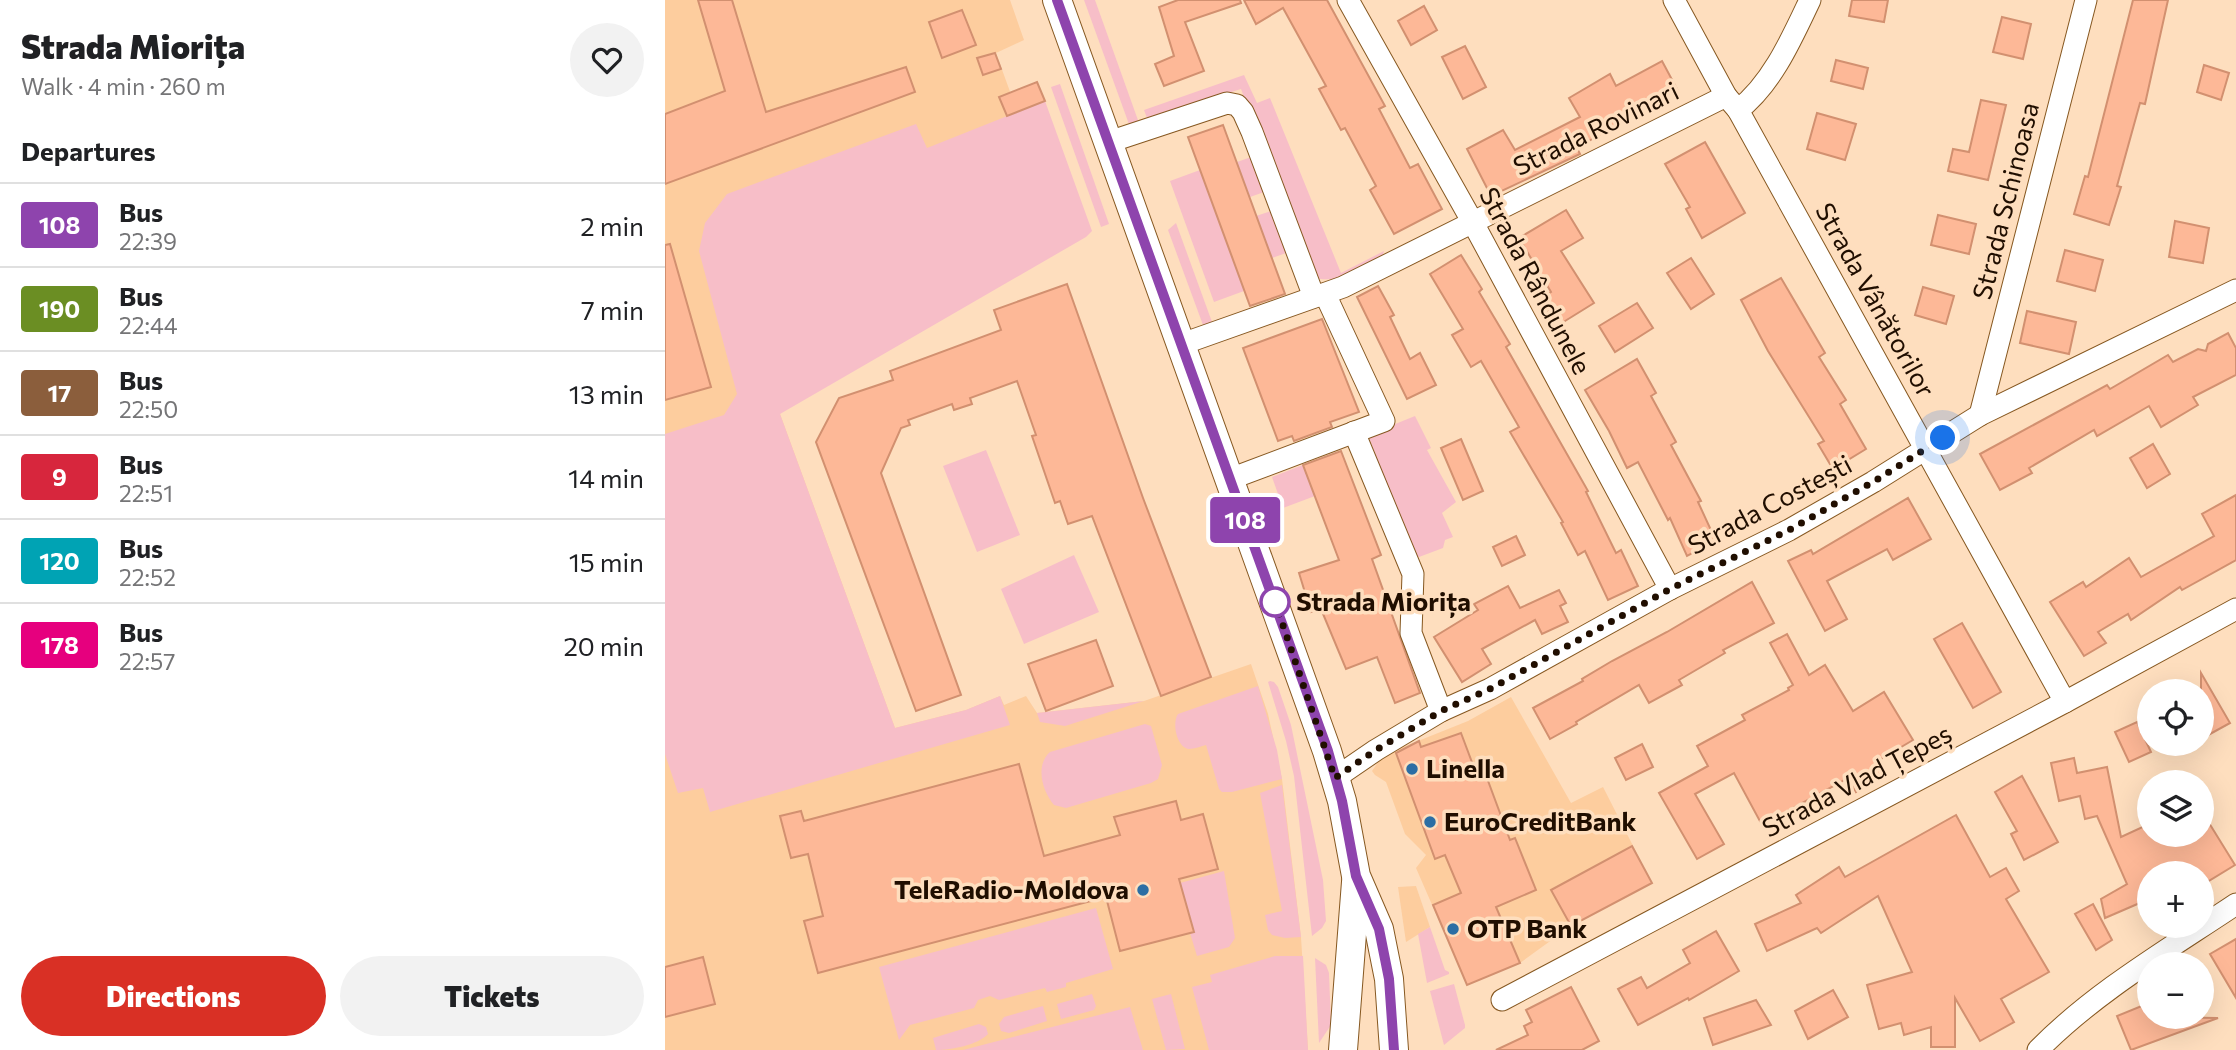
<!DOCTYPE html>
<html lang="en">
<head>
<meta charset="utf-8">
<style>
	body { margin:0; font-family:Commissioner,sans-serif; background:#f2f2f2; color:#202124; height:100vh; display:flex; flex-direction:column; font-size:26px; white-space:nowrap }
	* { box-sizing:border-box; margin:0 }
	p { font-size:23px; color:#757577 }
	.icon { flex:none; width:38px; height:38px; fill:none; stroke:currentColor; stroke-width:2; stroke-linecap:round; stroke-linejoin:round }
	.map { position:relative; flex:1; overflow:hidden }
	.details { display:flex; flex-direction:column; background:#fff; width:665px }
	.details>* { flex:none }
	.badge { padding:0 14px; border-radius:5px; font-size:24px; line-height:46px }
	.fabs { position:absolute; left:1472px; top:679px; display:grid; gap:14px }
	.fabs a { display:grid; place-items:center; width:77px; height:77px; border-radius:50%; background:#fff; box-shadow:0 7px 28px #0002; font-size:35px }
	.you { position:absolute; width:35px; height:35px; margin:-18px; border:5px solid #fff; border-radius:50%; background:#1a73e8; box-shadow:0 0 0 10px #1a73e833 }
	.map>.badge { position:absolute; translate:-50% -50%; box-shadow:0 0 0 4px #fff }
	h2 { padding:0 21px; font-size:26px; line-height:63px }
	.round { display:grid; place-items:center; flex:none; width:74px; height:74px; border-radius:37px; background:#f2f2f2 }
	.overview { display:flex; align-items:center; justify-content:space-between; height:119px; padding:0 21px }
	h1 { font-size:33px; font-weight:800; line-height:52px }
	.cta { display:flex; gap:14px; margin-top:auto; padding:14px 21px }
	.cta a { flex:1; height:80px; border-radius:42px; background:#d93025; color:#fff; font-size:28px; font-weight:800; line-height:80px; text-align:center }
	.cta a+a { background:#f2f2f2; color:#202124 }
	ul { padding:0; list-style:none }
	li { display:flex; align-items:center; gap:21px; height:84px; padding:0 21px; border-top:2px solid #e0e0e0 }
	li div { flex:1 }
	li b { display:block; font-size:26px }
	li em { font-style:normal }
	li .badge { min-width:77px; font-weight:700; text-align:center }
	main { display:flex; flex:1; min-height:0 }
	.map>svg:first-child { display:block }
	.built { fill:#fdcd9e }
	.green { fill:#f7bec8 }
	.building { fill:#fdb897; stroke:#d29070; stroke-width:2 }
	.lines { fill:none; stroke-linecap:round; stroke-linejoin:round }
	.minor-casing { stroke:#865821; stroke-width:23 }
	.major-casing { stroke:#865821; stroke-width:30 }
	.minor { stroke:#fff; stroke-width:21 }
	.major { stroke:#fff; stroke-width:28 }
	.line-casing { stroke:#fff; stroke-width:16 }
	.line { stroke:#8e44ad; stroke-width:10 }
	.walk { stroke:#200e00; stroke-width:7; stroke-dasharray:0 12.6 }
	.stop-dot { fill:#fff; stroke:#8e44ad; stroke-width:3.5 }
	.poi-dot { fill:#2c6ea4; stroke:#fedebe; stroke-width:2.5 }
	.labels { text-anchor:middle; stroke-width:7; stroke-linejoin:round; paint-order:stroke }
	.street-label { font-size:26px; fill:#200e00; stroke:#fedebe }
	.stop-label { font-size:26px; font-weight:bold; fill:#200e00; stroke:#fedebe; text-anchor:start }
	.poi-label { font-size:26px; font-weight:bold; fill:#200e00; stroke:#fedebe; text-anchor:start }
</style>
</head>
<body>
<main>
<section class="details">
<div class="overview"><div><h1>Strada Miorița</h1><p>Walk · 4 min · 260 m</p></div><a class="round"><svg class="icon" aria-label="heart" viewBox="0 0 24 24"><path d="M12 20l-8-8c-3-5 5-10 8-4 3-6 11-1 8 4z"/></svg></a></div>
<h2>Departures</h2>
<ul>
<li><span class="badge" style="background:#8e44ad;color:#fff">108</span><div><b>Bus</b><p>22:39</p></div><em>2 min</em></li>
<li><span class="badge" style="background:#6b8e23;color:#fff">190</span><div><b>Bus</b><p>22:44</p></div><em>7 min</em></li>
<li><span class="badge" style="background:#8b5e3c;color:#fff">17</span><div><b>Bus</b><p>22:50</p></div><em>13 min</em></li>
<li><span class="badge" style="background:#d7263d;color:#fff">9</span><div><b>Bus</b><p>22:51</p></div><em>14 min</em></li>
<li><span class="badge" style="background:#00a3b4;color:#fff">120</span><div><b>Bus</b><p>22:52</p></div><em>15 min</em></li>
<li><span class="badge" style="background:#e6007e;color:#fff">178</span><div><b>Bus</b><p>22:57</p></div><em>20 min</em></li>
</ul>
<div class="cta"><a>Directions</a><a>Tickets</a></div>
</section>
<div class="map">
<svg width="1571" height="1050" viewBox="0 0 1571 1050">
	<rect width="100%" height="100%" fill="#fedebe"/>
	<!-- built -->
	<g class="built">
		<polygon points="0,0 345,0 359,40 331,53 352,111 115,414 230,728 301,710 335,696 339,705 361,696 372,713 479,701 586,664 603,714 617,779 636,937 643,1050 0,1050"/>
		<polygon points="846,697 906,803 938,787 987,883 906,926 855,963 802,985 751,868 761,855 740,834 721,782 710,775 707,771 718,755 803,721"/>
		<polygon points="751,886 765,927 741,942 733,887"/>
	</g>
	<!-- green -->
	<g class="green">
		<polygon points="419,0 430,0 474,123 465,127"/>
		<path d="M579,75L592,103L605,98L676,273L719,251L717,258C693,271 674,285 646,277L576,89L482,118L479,110Z"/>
		<polygon points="395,84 444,224 436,227 386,87"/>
		<polygon points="380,101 427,231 421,237 115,414 230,728 301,710 335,696 345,725 45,812 38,788 13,793 0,754 0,434 59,415 72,394 34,251 40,223 62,194 251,124 262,148"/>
		<polygon points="589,156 602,191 585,197 572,162"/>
		<polygon points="535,170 579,291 549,302 505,181"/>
		<polygon points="609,210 624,252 607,258 591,216"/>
		<polygon points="511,223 547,322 538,325 503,230"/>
		<polygon points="750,416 766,448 762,450 791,502 777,513 788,537 780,540 778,548 754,557 749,556 703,435"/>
		<polygon points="321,450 355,535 312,552 278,466"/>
		<polygon points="638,465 650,496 618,508 607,477"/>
		<polygon points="409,555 434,612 359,644 336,589"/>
		<polygon points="605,681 609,682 613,687 626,725 658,880 661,921 657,928 647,936 629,776 621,741 603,682"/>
		<path d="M593,686L612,750L617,779L567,792H557L554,789L541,745C537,746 529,749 524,749C511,747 507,722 513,714Z"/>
		<polygon points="479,701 400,726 375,722 372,713"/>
		<path d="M480,724L486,726L497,765L493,779L486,783L401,808L389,805C377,791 370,765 385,752Z"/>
		<polygon points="617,785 636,937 620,938 607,935 603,930 600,915 617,911 595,793"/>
		<polygon points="559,871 570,938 564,947 532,956 525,933 529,932 515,883"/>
		<polygon points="431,908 448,969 401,983 401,987 382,992 380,988 334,1000 325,996 313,1000 309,1008 245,1025 234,1040 214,967"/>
		<polygon points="765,927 780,970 784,972 784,974 762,983 753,934"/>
		<polygon points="610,956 638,956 643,1050 544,1050 527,987 547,982 545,975"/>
		<polygon points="650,958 661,965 664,973 666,1025 654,1043"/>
		<polygon points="789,984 800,1025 800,1028 779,1045 765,991"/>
		<polygon points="427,994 431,1006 429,1010 396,1019 392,1004"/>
		<polygon points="506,994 520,1049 501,1050 487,999"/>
		<polygon points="378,1006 382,1021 344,1033 336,1031 334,1024 339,1017"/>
		<polygon points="465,1007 478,1050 298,1050"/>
		<path d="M314,1024L321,1027L323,1034C313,1045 286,1050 271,1050L268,1038Z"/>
	</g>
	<!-- building -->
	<g class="building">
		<polygon points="33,0 67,0 101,112 241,67 250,92 0,184 0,114 60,91"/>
		<polygon points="513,0 575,0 576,3 520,22 539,71 499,86 490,64 509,56 494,7"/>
		<polygon points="579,0 662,0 720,106 714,109 745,168 753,164 777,209 729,234 705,190 711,186 680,128 676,130 654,89 661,86 618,8 591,24"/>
		<polygon points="1187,0 1223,0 1219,22 1184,16"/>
		<polygon points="1468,0 1503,0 1480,104 1475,103 1452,186 1456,187 1444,225 1409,214 1420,176 1423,177"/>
		<polygon points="759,6 772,30 746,45 733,21"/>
		<polygon points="297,10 311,45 277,58 264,22"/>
		<polygon points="1337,17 1366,24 1358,59 1328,52"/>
		<polygon points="800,46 821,87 798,99 777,57"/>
		<polygon points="330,53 336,69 318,75 312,58"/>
		<polygon points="1171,60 1203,68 1198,89 1166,81"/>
		<polygon points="997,61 1012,89 967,113 968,115 912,148 915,154 826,196 802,149 838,130 850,150 915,117 904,98 945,74 951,86"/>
		<polygon points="1539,65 1564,73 1556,100 1532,92"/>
		<polygon points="372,82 380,101 342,116 334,97"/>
		<polygon points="1316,100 1341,105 1323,180 1283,171 1288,149 1304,152"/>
		<polygon points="1152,113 1191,124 1180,160 1142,149"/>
		<polygon points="558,125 620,294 585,306 523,137"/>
		<polygon points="1040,142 1080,213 1037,238 1021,209 1025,207 1000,164"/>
		<polygon points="901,210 918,238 896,251 929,303 892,326 875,299 886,292 854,238"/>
		<polygon points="1273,215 1311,224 1304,254 1266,245"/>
		<polygon points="1510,221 1544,228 1538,263 1504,257"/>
		<polygon points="5,244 46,387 0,400 0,245"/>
		<polygon points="1400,250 1438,260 1430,291 1392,281"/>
		<polygon points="796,255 817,289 814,292 845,344 841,347 923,491 921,492 951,553 956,550 973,586 943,600 920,551 913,555 896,523 898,522 845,432 854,427 816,361 806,367 787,335 798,329 765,274"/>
		<polygon points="1026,258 1049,294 1026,309 1002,273"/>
		<polygon points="1116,278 1160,353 1154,357 1181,400 1175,404 1201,449 1168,469 1153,444 1159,441 1103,351 1076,300"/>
		<polygon points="402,284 478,498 546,677 496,696 427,516 403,524 395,501 390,503 367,436 371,435 352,381 305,398 307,404 289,410 287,404 243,420 245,425 236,428 216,473 296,695 251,711 151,442 174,398 228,380 225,371 336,330 329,310"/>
		<polygon points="713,286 729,315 725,317 745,359 755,353 771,385 742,399 692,297"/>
		<polygon points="1258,287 1289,296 1281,324 1250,315"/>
		<polygon points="972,303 988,328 950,352 934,326"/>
		<polygon points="1362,311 1411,322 1404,354 1355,343"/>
		<polygon points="657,319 694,412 665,422 667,427 629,441 627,436 613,441 578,348"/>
		<polygon points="1563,333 1571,348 1571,375 1528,397 1533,405 1496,427 1484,406 1432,436 1429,430 1364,468 1367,473 1335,490 1315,454 1442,385 1445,389 1503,355 1508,362 1533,349 1541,351 1543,344"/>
		<polygon points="972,359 991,393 986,396 1011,442 1006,445 1036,501 1033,502 1051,541 1022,556 1005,518 1003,520 973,462 962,468 944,431 920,390"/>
		<polygon points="796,439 818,491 798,500 776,448"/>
		<polygon points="1488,444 1505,474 1482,488 1465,458"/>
		<polygon points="676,451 716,555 707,559 755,693 730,703 712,657 681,669 656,609 646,612 634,573 674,560 638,465"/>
		<polygon points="1571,495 1571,560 1517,590 1515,587 1466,620 1463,614 1433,632 1441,643 1419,656 1385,602 1418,582 1421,587 1464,558 1476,577 1549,536 1537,514"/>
		<polygon points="1243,498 1266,539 1228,560 1222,549 1162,581 1182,619 1160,631 1123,561 1146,550 1148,554"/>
		<polygon points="851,536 860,555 837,566 828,547"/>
		<polygon points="1087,582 1109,623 1058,650 1060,653 1014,680 1017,685 984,703 974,685 911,722 912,724 885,739 868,708 918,681 917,679 947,661 1002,632"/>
		<polygon points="843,586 855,608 894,590 901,603 895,606 903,622 877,634 870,620 817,649 826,664 797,682 769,637 813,610 809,604"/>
		<polygon points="1297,623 1336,692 1308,708 1269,639"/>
		<polygon points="1122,634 1144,675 1160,665 1188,711 1219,692 1248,740 1211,762 1219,775 1191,792 1183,778 1097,825 1069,773 1030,794 1059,844 1032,859 994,793 1043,766 1032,746 1080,720 1077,715 1124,690 1123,688 1128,685 1105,643"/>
		<polygon points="431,640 448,686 381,711 363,664"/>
		<polygon points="1536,673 1565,723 1536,739"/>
		<polygon points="1472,722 1486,752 1464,762 1450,732"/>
		<polygon points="796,733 808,765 816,762 845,840 850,838 871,890 831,907 855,963 802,985 768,905 796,893 780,855 770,859 731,753 754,741 756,747"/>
		<polygon points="977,744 988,767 961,780 950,758"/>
		<polygon points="1409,758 1412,773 1442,767 1456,837 1484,824 1484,835 1536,835 1536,810 1570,865 1542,882 1537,873 1484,873 1484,899 1440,918 1436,899 1462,884 1432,816 1420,819 1415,796 1394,801 1386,763"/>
		<polygon points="354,764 379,856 455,835 449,817 511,801 516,820 538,814 553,869 514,879 529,932 455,951 441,897 153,973 139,921 158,916 143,854 126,858 115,816 136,811 139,821"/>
		<polygon points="1357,776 1393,842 1359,860 1346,834 1352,831 1330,792"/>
		<polygon points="1291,815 1325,877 1341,868 1354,891 1341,899 1384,972 1336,999 1349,1022 1315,1041 1290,998 1290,1047 1266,1047 1266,1027 1239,1035 1236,1023 1214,1029 1202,985 1247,972 1213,896 1156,933 1152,928 1102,951 1090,924 1136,903 1131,895 1174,867 1180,877"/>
		<polygon points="967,846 987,883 906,926 886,890"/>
		<polygon points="1428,904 1447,940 1431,950 1410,914"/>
		<polygon points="1051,931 1074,971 1024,1000 1023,998 973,1025 953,989 976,977 982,988 1025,963 1018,950"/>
		<polygon points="1571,939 1571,998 1545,954"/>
		<polygon points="38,957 50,1004 0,1017 0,967"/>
		<polygon points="906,987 934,1041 917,1050 831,1050 863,1035 859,1026 867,1022 861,1010"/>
		<polygon points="1168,990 1183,1017 1143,1039 1130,1011"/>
		<polygon points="1091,1000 1106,1025 1048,1045 1039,1018"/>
		<polygon points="1484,1003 1484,1017 1553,1018 1466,1050 1452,1016"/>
	</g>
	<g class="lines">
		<defs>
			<g id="minor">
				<polyline points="683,0 807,221 1005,589"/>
				<path d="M1009,0L1061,96L1073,110C1183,307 1290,505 1400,702"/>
				<path d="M1073,110C1107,84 1127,38 1145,0"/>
				<polyline points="444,142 562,103 572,105 578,112 587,132 649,297"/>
				<polyline points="517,344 678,287 1061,96"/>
				<polyline points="1315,415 1421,0"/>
				<polyline points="689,432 748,574 746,633 776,711"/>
				<polyline points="565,479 719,421 660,294"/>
				<polyline points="670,778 711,750 776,711 825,689 1005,589 1124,530 1208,482 1315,415 1571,290"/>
				<polyline points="837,1000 1400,702 1571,609"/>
				<path d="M1373,1050C1430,992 1504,949 1571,904"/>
			</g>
			<g id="major">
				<polyline points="392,0 662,751 677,801 691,876 714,929 724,979 729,1050"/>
				<polyline points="678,1050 691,882"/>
			</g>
		</defs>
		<!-- minor casing -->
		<use href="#minor" class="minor-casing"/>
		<!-- major casing -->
		<use href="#major" class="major-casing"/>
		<!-- minor -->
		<use href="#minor" class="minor"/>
		<!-- major -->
		<use href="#major" class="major"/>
	</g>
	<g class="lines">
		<defs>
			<polyline id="line" points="392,0 663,751 677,801 691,876 714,929 724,979 729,1050"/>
		</defs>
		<!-- line casing -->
		<use href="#line" class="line-casing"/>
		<!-- line -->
		<use href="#line" class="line"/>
		<!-- walk -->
		<polyline class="walk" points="610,602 670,778 711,750 776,711 825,689 1005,589 1124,530 1208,482 1278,438"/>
	</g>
	<!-- markers -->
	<circle class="stop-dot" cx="610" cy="602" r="14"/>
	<g class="poi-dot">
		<circle cx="747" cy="769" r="7"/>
		<circle cx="765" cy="822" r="7"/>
		<circle cx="478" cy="890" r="7"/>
		<circle cx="788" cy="929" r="7"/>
	</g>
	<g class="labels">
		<!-- street labels -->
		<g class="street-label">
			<text transform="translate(931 129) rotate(-26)" y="9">Strada Rovinari</text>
			<text transform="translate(1341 201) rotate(-76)" y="9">Strada Schinoasa</text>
			<text transform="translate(870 281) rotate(62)" y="9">Strada Rândunele</text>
			<text transform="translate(1210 300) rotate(61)" y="9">Strada Vânătorilor</text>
			<text transform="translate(1105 505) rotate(-28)" y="9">Strada Costești</text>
			<text transform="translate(1192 781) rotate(-28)" y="9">Strada Vlad Țepeș</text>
		</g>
		<!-- stop labels -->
		<g class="stop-label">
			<text x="631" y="611">Strada Miorița</text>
		</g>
		<!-- poi labels -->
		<g class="poi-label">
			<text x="761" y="778">Linella</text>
			<text x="779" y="831">EuroCreditBank</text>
			<text x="464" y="899" text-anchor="end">TeleRadio-Moldova</text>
			<text x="802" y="938">OTP Bank</text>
		</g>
	</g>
</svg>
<div class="fabs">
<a><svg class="icon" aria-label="locate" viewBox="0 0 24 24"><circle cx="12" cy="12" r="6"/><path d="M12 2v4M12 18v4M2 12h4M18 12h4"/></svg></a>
<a><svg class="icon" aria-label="layers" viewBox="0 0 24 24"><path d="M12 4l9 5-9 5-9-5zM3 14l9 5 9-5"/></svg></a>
<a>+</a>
<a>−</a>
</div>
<div class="you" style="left:1278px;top:438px"></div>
<b class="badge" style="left:580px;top:520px;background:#8e44ad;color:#fff">108</b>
</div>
</main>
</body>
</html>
